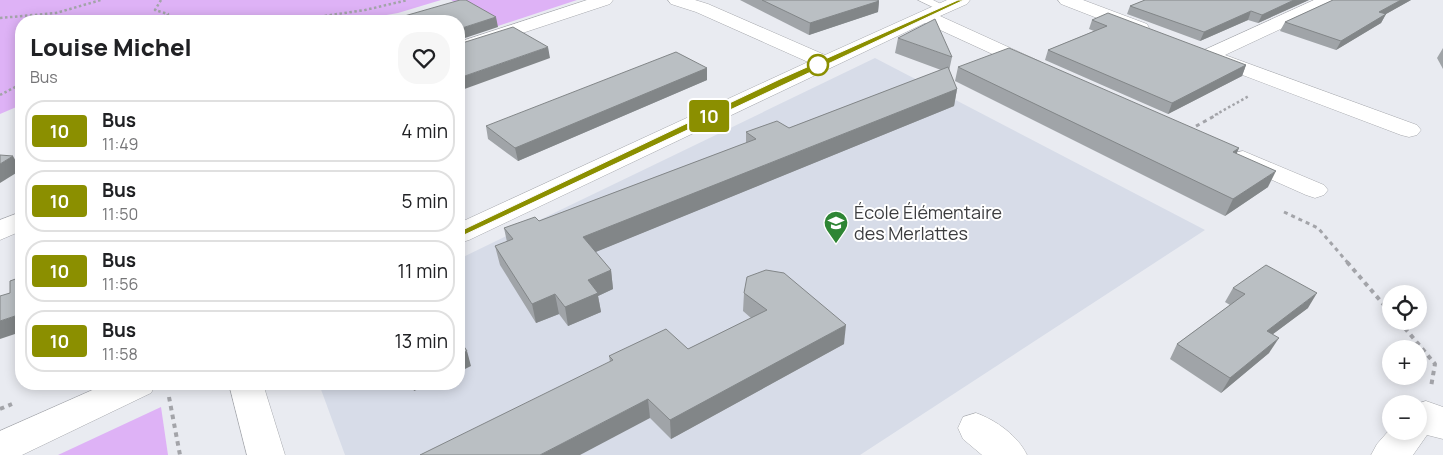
<!DOCTYPE html>
<html lang="fr">
<head>
<meta charset="utf-8">
<style>
	body { margin:0; font-family:Manrope,sans-serif; background:#f6f6f6; color:#202124; height:100vh; display:flex; flex-direction:column; font-size:19px; white-space:nowrap }
	* { box-sizing:border-box; margin:0 }
	p { font-size:16px; color:#757577 }
	.icon { flex:none; width:28px; height:28px; fill:none; stroke:currentColor; stroke-width:2; stroke-linecap:round; stroke-linejoin:round }
	.map { position:relative; flex:1; overflow:hidden }
	.side { position:absolute; left:15px; top:15px; width:450px; height:375px; display:flex; flex-direction:column; background:#fff; border-radius:20px; box-shadow:0 2px 12px #0003 }
	.side>* { flex:none }
	.badge { padding:0 10px; border-radius:4px; font-size:18px; line-height:32px }
	.buttons { position:absolute; left:1382px; top:285px; display:grid; gap:10px }
	.buttons a { display:grid; place-items:center; width:45px; height:45px; border-radius:50%; background:#fff; box-shadow:0 2px 12px #0003; font-size:25px }
	.map>.badge { position:absolute; translate:-50% -50%; box-shadow:0 0 0 2px #fff }
	.round { display:grid; place-items:center; flex:none; width:52px; height:52px; border-radius:20px; background:#f6f6f6 }
	.headline { display:flex; align-items:center; justify-content:space-between; height:85px; padding:0 15px }
	h1 { font-size:24px; font-weight:800; line-height:38px }
	ul { padding:0; list-style:none }
	li { display:flex; align-items:center; gap:15px; height:62px; margin:0 10px 8px; padding:0 5px; border:2px solid #e0e0e0; border-radius:20px }
	li div { flex:1 }
	li b { display:block; font-size:19px }
	li em { font-style:normal }
	li .badge { min-width:55px; font-weight:700; text-align:center }
	.map>svg:first-child { display:block }
	.built { fill:#d7dce8 }
	.green { fill:#deb2f6 }
	.lines { fill:none; stroke-linecap:round; stroke-linejoin:round }
	.lane-casing { stroke:#a7a9ae; stroke-width:1 }
	.street-casing { stroke:#a7a9ae; stroke-width:1 }
	.path-far2 { stroke:#a3a4a9; stroke-width:2.5; stroke-dasharray:2.5 2.5; stroke-linecap:butt }
	.path-far1 { stroke:#a3a4a9; stroke-width:3; stroke-dasharray:4 4; stroke-linecap:butt }
	.path { stroke:#a3a4a9; stroke-width:4; stroke-dasharray:4.5 4.5; stroke-linecap:butt }
	.lane { fill:#fff; fill-rule:evenodd }
	.street { fill:#fff; fill-rule:evenodd }
	.wall { fill:#a0a4a8 }
	.shaded-wall { fill:#828688 }
	.building { fill:#babfc3; stroke:#828688 }
	.line { fill:#8b8f00; stroke:#fff }
	.stop-dot { fill:#fff; stroke:#8b8f00; stroke-width:2.5 }
	.labels { text-anchor:middle; stroke-width:4; stroke-linejoin:round; paint-order:stroke }
	.poi-label { font-size:18px; fill:#3c3d3f; stroke:#fff; text-anchor:start }
</style>
</head>
<body>
<div class="map">
<svg width="1443" height="455" viewBox="0 0 1443 455">
	<rect width="100%" height="100%" fill="#e9ebf1"/>
	<!-- built -->
	<polygon class="built" points="875,58 1205,230 860,455 345,455 319,384 459,384 459,259"/>
	<!-- green -->
	<g class="green">
		<polygon points="0,0 441,0 398,13 352,21 21,21 21,105 0,114"/>
		<polygon points="451,0 577,0 498,26"/>
		<polygon points="161,407 168,455 58,455"/>
	</g>
	<g class="lines">
		<defs>
			<polygon id="lane" points="918,0 933,0 949,8 947,10 939,10"/>
			<g id="street">
				<polygon points="587,0 613,0 610,4 459,54 459,42"/>
				<polygon points="668,0 695,0 708,4 825,55 947,0 970,0 967,4 940,16 1041,62 1044,66 1041,70 1034,72 1027,70 925,23 469,240 459,243 459,223 808,62 696,12 671,4"/>
				<polygon points="1058,0 1083,0 1147,24 1149,28 1147,32 1133,32 1061,4"/>
				<polygon points="1314,0 1337,0 1334,4 1225,55 1417,125 1421,130 1417,135 1409,137 1401,135 1203,60 1199,55 1202,51"/>
				<polygon points="1243,151 1324,185 1328,190 1324,195 1315,198 1306,195 1234,163 1231,158 1234,153"/>
				<polygon points="21,212 21,231 0,240 0,220"/>
				<polygon points="106,384 156,384 151,393 22,455 0,455 0,431"/>
				<polygon points="229,384 263,384 285,455 247,455"/>
				<polygon points="1426,401 1443,407 1443,439 1427,435 1413,455 1371,455 1377,444 1391,428 1391,431 1419,431 1419,404 1416,404"/>
				<path d="M976,413C996,420 1018,436 1027,455H982L963,439L958,428L963,417Z"/>
			</g>
		</defs>
		<!-- lane casing -->
		<use href="#lane" class="lane-casing"/>
		<!-- street casing -->
		<use href="#street" class="street-casing"/>
		<!-- path-far2 -->
		<g class="path-far2">
			<polyline points="161,0 155,10 168,14 166,21"/>
			<polyline points="0,18 56,13 101,0"/>
			<polyline points="290,21 365,10 408,0"/>
			<polyline points="0,95 21,84"/>
			<polyline points="1215,115 1249,96"/>
		</g>
		<!-- path-far1 -->
		<g class="path-far1">
			<polyline points="1189,130 1218,114"/>
			<polyline points="1284,212 1318,228 1348,263"/>
		</g>
		<!-- path -->
		<g class="path">
			<polyline points="1347,262 1391,313"/>
			<polyline points="1399,321 1435,364 1431,387"/>
			<polyline points="169,397 180,455"/>
			<polyline points="0,409 12,404"/>
		</g>
		<!-- lane -->
		<use href="#lane" class="lane"/>
		<!-- street -->
		<use href="#street" class="street"/>
	</g>
	<!-- wall -->
	<g class="wall">
		<polygon points="740,0 877,0 879,1 878,12 809,35"/>
		<polygon points="1145,0 1309,0 1258,23 1248,20 1200,41 1127,14 1130,6"/>
		<polygon points="1333,0 1411,0 1386,14 1381,23 1336,50 1280,31 1285,22"/>
		<polygon points="1092,20 1246,65 1242,76 1168,114 1045,60 1048,50 1094,31 1089,29"/>
		<polygon points="898,38 952,57 949,71 957,89 954,106 595,252 611,270 613,289 598,296 601,312 568,326 559,314 536,323 500,265 495,246 507,242 504,228 539,221 746,143 746,132 789,128 941,70 895,53"/>
		<polygon points="1443,48 1443,69 1437,58"/>
		<polygon points="958,67 1239,148 1236,154 1268,187 1225,216 955,81"/>
		<polygon points="707,68 707,80 518,161 488,139 486,126"/>
		<polygon points="1233,288 1308,308 1273,334 1269,353 1221,393 1170,359 1177,344 1230,305 1225,302"/>
		<polygon points="744,293 844,344 671,439 650,418 610,362 609,356 688,349 751,318 743,311"/>
	</g>
	<!-- shaded-wall -->
	<g class="shaded-wall">
		<polygon points="1294,0 1309,0 1258,23 1262,15"/>
		<polygon points="1401,0 1411,0 1386,14 1381,23 1336,50 1341,41 1379,12"/>
		<polygon points="879,1 878,12 809,35 810,23"/>
		<polygon points="1251,11 1248,20 1200,41 1204,32"/>
		<polygon points="496,17 498,27 459,40 459,29"/>
		<polygon points="548,47 550,58 459,91 459,78"/>
		<polygon points="1246,65 1242,76 1168,114 1172,103"/>
		<polygon points="707,68 707,80 518,161 515,148"/>
		<polygon points="957,89 954,106 586,256 583,237"/>
		<polygon points="1239,148 1232,164 1233,152"/>
		<polygon points="13,156 21,170 0,183 0,164"/>
		<polygon points="1276,171 1268,187 1225,216 1233,199"/>
		<polygon points="611,270 613,289 598,296 601,312 568,326 565,307 588,280"/>
		<polygon points="1317,293 1308,308 1257,346 1267,331"/>
		<polygon points="555,294 559,314 536,323 532,304"/>
		<polygon points="21,314 21,332 0,339 0,321"/>
		<polygon points="846,325 844,344 671,439 670,420"/>
		<polygon points="1279,338 1269,353 1221,393 1230,378"/>
		<polygon points="467,351 471,366 459,372 459,355"/>
		<polygon points="412,384 431,384 414,391"/>
		<polygon points="648,399 650,418 580,455 540,455"/>
	</g>
	<!-- building -->
	<g class="building">
		<polygon points="460,0 466,0 496,17 459,29 459,21 387,21"/>
		<polygon points="762,0 877,0 879,1 810,23"/>
		<polygon points="1145,0 1294,0 1262,15 1251,11 1204,32 1130,6"/>
		<polygon points="1333,0 1401,0 1379,12 1386,14 1341,41 1285,22"/>
		<polygon points="1108,13 1246,65 1172,103 1048,50 1107,26 1092,20"/>
		<polygon points="935,19 952,57 898,38"/>
		<polygon points="513,27 548,47 459,78 459,44"/>
		<polygon points="1009,48 1239,148 1233,152 1276,171 1233,199 958,67"/>
		<polygon points="676,52 707,68 515,148 486,126"/>
		<polygon points="948,67 957,89 583,237 611,270 588,280 598,293 565,307 555,294 532,304 495,246 513,239 504,228 535,217 539,221 756,139 746,132 777,121 789,128"/>
		<polygon points="0,155 13,156 0,164"/>
		<polygon points="1266,265 1317,293 1267,331 1279,338 1230,378 1177,344 1245,294 1233,288"/>
		<polygon points="766,270 784,273 846,325 670,420 648,399 540,455 420,455 613,360 609,356 666,329 688,349 767,310 744,293 747,277"/>
		<polygon points="21,277 21,314 0,321 0,296 10,293 10,281"/>
		<polygon points="459,339 467,351 459,355"/>
	</g>
	<!-- line -->
	<polygon class="line" points="958,0 964,0 462,236 454,234 780,79"/>
	<!-- icons -->
	<defs>
		<symbol id="school-pin" viewBox="-11 -11 22 30"><path d="M0 17L-7.5 6A9.5 9.5 0 1 1 7.5 6Z" fill="#2e8534" stroke="#fff"/><path d="M0-5L7-2L0 1L-7-2ZM-4 1L0 2.5L4 1V4Q0 6-4 4Z" fill="#fff"/></symbol>
	</defs>
	<g fill-rule="evenodd">
		<use href="#school-pin" x="822" y="209" width="28" height="38"/>
	</g>
	<!-- markers -->
	<circle class="stop-dot" cx="818" cy="65" r="10"/>
	<g class="labels">
		<!-- poi labels -->
		<g class="poi-label">
			<text x="854" y="219">École Élémentaire<tspan x="854" dy="21">des Merlattes</tspan></text>
		</g>
	</g>
</svg>
<div class="buttons">
<a><svg class="icon" aria-label="locate" viewBox="0 0 24 24"><circle cx="12" cy="12" r="6"/><path d="M12 2v4M12 18v4M2 12h4M18 12h4"/></svg></a>
<a>+</a>
<a>−</a>
</div>
<b class="badge" style="left:709px;top:116px;background:#8b8f00;color:#fff">10</b>
<section class="side">
<div class="headline"><div><h1>Louise Michel</h1><p>Bus</p></div><a class="round"><svg class="icon" aria-label="heart" viewBox="0 0 24 24"><path d="M12 20l-8-8c-3-5 5-10 8-4 3-6 11-1 8 4z"/></svg></a></div>
<ul>
<li><span class="badge" style="background:#8b8f00;color:#fff">10</span><div><b>Bus</b><p>11:49</p></div><em>4 min</em></li>
<li><span class="badge" style="background:#8b8f00;color:#fff">10</span><div><b>Bus</b><p>11:50</p></div><em>5 min</em></li>
<li><span class="badge" style="background:#8b8f00;color:#fff">10</span><div><b>Bus</b><p>11:56</p></div><em>11 min</em></li>
<li><span class="badge" style="background:#8b8f00;color:#fff">10</span><div><b>Bus</b><p>11:58</p></div><em>13 min</em></li>
</ul>
</section>
</div>
</body>
</html>
